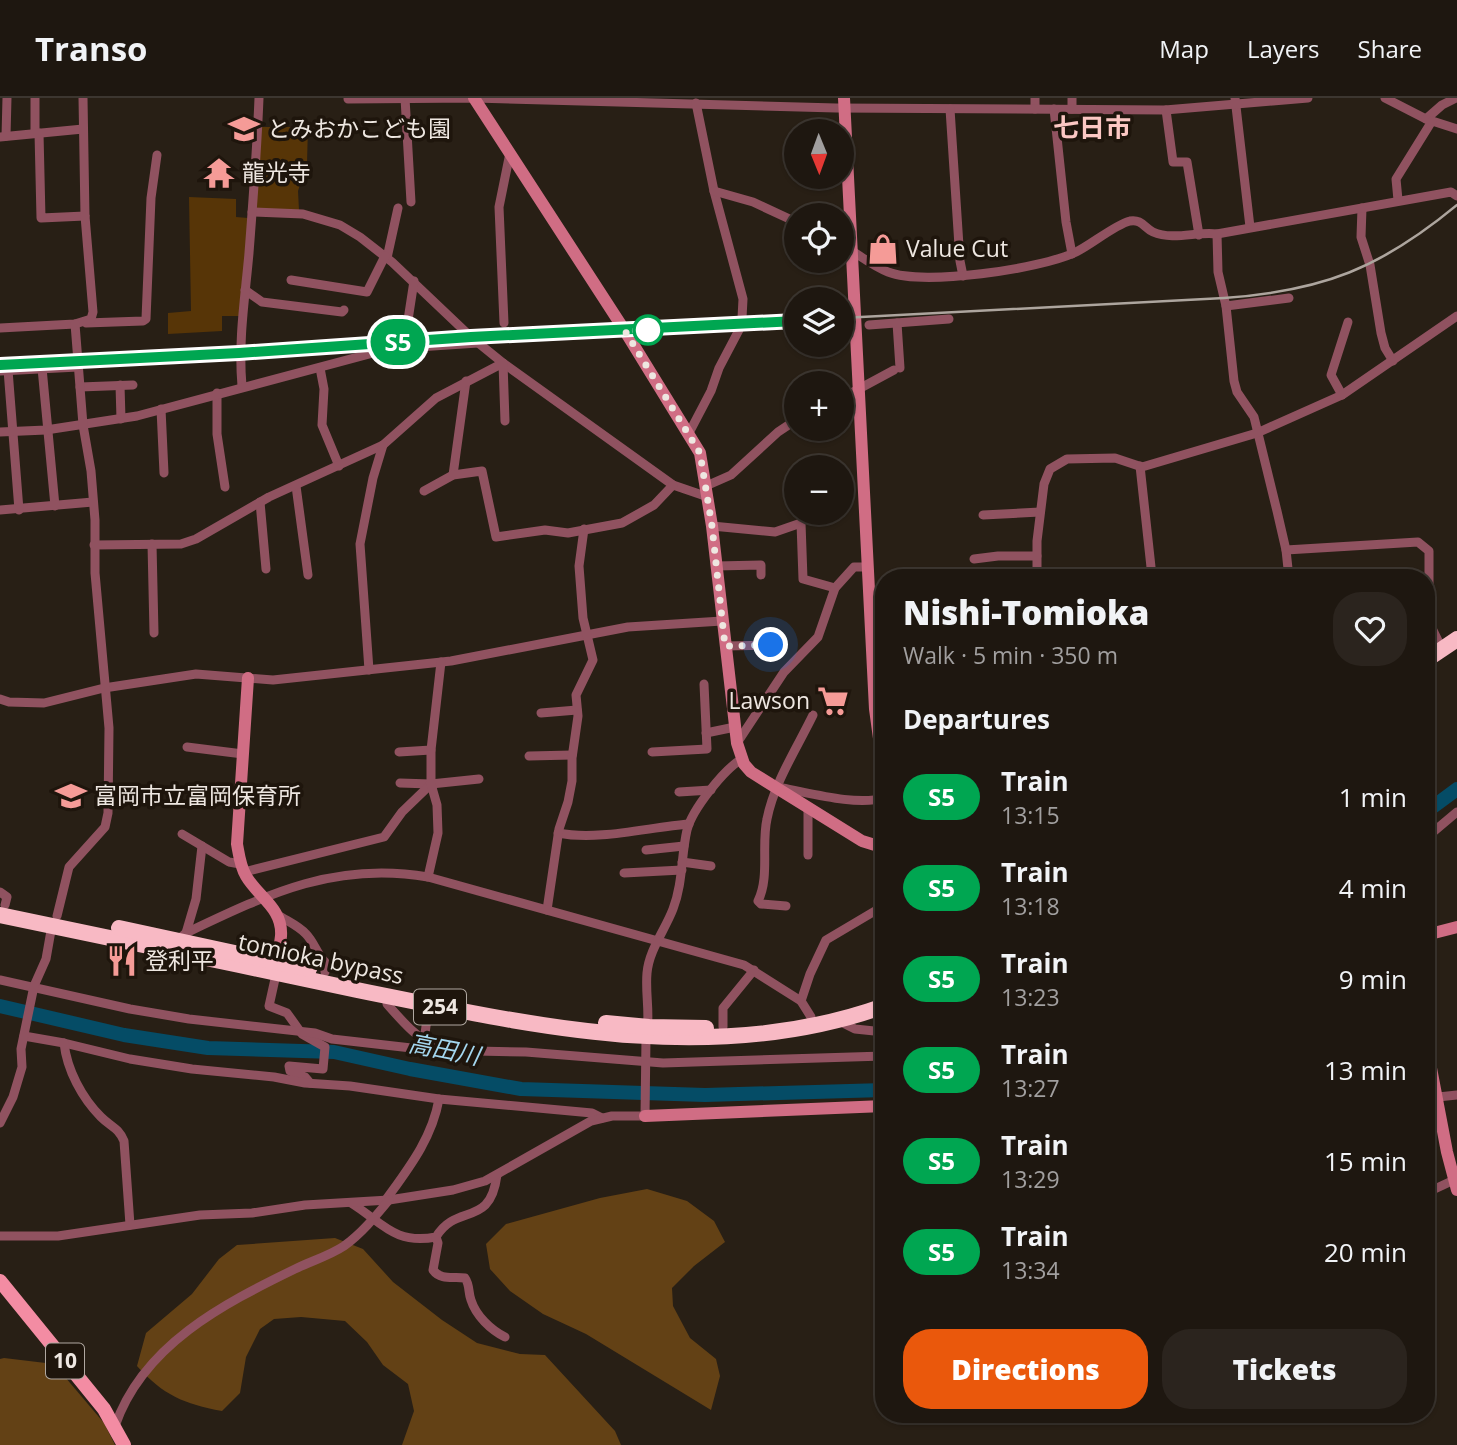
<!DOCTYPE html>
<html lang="en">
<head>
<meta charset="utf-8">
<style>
	body { margin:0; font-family:"Open Sans","Noto Sans JP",sans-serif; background:#2b241e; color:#f1f3f6; height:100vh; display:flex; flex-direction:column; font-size:26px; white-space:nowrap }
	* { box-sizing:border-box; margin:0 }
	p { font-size:23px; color:#a19f9f }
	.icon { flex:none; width:38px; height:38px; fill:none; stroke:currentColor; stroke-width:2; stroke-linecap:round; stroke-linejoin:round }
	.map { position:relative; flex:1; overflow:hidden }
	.details { position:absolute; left:875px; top:471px; width:560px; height:854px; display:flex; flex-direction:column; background:#1e1710; border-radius:28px; box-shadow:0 2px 5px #0004,0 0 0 2px #3c3630 }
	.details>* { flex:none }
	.badge { padding:0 14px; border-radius:23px; font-size:24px; line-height:46px }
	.needle { width:46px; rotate:179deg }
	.fabs { position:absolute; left:784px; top:21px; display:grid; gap:14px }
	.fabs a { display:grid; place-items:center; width:70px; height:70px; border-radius:50%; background:#1e1710; box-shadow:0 2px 5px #0004,0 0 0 2px #3c3630; font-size:35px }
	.you { position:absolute; width:35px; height:35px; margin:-18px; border:5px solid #fff; border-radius:50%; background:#1a73e8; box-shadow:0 0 0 10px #1a73e833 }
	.map>.badge { position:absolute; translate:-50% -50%; box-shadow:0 0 0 4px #fff }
	h2 { padding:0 28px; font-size:26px; line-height:63px }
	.round { display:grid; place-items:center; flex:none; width:74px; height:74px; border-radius:28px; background:#2b241e }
	.head { display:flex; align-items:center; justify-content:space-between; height:119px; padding:0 28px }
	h1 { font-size:33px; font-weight:800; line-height:52px }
	.button { display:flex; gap:14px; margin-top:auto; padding:14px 28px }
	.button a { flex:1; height:80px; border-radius:28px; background:#ea580c; color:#fff; font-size:28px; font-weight:800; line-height:80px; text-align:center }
	.button a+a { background:#2b241e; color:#f1f3f6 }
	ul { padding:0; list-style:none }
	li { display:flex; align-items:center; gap:21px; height:91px; padding:0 28px }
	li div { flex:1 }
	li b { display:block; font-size:26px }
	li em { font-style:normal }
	li .badge { min-width:77px; font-weight:700; text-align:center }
	header { display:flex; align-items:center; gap:42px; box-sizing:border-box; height:98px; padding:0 35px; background:#1e1710; border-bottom:2px solid #3c3630 }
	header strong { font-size:33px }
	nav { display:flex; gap:38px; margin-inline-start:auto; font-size:24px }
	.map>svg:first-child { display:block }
	.green { fill:#573507 }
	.forest { fill:#634115 }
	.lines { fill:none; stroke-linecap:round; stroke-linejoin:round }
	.river { stroke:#054c66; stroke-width:14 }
	.street { stroke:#905260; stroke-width:9 }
	.secondary { stroke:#d06d84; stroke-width:12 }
	.primary { stroke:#f38ca3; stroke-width:14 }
	.highway { stroke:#f8b9c4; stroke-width:16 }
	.rail { stroke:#ada59e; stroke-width:2.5 }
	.line-casing { stroke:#fff; stroke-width:16 }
	.line { stroke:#00a651; stroke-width:10 }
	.walk { stroke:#eee7e1; stroke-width:7; stroke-dasharray:0 12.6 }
	.stop-dot { fill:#fff; stroke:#00a651; stroke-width:3.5 }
	.labels { text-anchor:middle; stroke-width:7; stroke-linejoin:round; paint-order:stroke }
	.shield { fill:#1e150c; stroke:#b0a8a1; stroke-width:2 }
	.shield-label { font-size:21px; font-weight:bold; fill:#eee7e1 }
	.poi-label { font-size:23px; fill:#eee7e1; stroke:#1e150c; text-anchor:start }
	.street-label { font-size:23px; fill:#eee7e1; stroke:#1e150c }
	.water-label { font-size:24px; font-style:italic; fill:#a4d7ef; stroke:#1e150c }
	.quarter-label { font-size:26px; font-weight:bold; fill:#fbc7c3; stroke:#1e150c }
</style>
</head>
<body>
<header>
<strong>Transo</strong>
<nav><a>Map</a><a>Layers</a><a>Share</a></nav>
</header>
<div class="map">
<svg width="1457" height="1347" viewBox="0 0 1457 1347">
	<rect width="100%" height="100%" fill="#281f15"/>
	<!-- green -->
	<g class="green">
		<polygon points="261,29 308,29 307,65 298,93 299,112 256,111"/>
		<polygon points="189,99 236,101 236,119 248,120 240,218 222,218 222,233 168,236 168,215 191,213"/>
	</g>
	<!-- forest -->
	<g class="forest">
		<polygon points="647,1091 687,1103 714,1123 725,1144 694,1168 672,1190 673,1208 690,1240 716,1261 720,1278 711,1312 586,1236 543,1216 510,1193 490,1171 486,1146 506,1126 600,1100"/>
		<path d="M335,1140L363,1151L393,1184L442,1222L477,1245L520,1256L545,1257L615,1333L621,1347H402L414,1313L408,1286L383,1267L367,1244L345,1223L301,1219L274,1221L260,1231L246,1259L240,1295L222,1313C184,1306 163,1297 137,1268L146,1235L192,1196L219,1161L237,1147Z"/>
		<polygon points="4,1260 54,1266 104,1325 115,1347 0,1347 0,1261"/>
	</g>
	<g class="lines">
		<!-- river -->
		<g class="river">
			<polyline points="1426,714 1457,691"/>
			<polyline points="0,908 124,937 208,950 334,954 410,971 521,991 705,997 884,992"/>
		</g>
		<!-- street -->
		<g class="street">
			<polyline points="35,0 35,35"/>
			<polyline points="405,0 411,104"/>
			<polyline points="1035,0 1035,11"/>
			<polyline points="1072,0 1072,11"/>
			<polyline points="1235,0 1250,129"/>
			<polyline points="1385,0 1426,21 1457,31"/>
			<polyline points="348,1 474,0 836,10 1165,12 1308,0"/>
			<polyline points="696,5 714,93 743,201 742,220"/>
			<polyline points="950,11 960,163 963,178"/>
			<polyline points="1054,11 1066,124 1072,156"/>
			<polyline points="1166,12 1173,64 1187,64 1199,137"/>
			<polyline points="1426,21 1442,7 1456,0"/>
			<polyline points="39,35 41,120 85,118"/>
			<polyline points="6,38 7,0"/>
			<polyline points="0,39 83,31"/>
			<polyline points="714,93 753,104 796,124"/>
			<polyline points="1398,102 1396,81 1432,23"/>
			<polyline points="1362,110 1361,139 1370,167 1381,235 1385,250 1393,263"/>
			<polyline points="252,114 303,116 340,127 360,139 392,164 471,239 503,265 673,387 708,399"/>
			<polyline points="1217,136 1218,174 1226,208 1234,283 1237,294 1254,319 1277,413 1286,452 1289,480"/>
			<path d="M842,147C857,155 872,168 888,174C924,188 1039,171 1074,155C1090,148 1114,127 1130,123C1142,121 1144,130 1153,134C1174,143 1197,133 1217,136L1451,94L1457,98"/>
			<polyline points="387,160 398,110"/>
			<polyline points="794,160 796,160"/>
			<polyline points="291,182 367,194 385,158"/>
			<polyline points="245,192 262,204 342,214 344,212"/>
			<polyline points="1226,208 1289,200"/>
			<polyline points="408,222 414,183"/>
			<polyline points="86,225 143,223 146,221 151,100 157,57"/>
			<polyline points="504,225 499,109 510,55"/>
			<polyline points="897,225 900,270"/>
			<polyline points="869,227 949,221"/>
			<polyline points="0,230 75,226 91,221 93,214 85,118 83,0"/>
			<polyline points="42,270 55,408"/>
			<polyline points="320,270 324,291 322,327 339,368"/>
			<polyline points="8,272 19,412"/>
			<polyline points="0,273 78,269"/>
			<polyline points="120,287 121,321"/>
			<path d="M242,288C238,243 245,200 249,155C253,103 257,52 259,0"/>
			<polyline points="80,289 133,287"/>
			<polyline points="217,295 217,336 225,389"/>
			<polyline points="1342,297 1331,277 1348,224"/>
			<polyline points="842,300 894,272"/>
			<polyline points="161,311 164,375"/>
			<polyline points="0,334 46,332 137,318 388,251 478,245"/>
			<polyline points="689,335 711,293 719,270 739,232"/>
			<polyline points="1140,368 1151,469 1147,480"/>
			<polyline points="453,377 466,283"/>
			<polyline points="296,388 308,477"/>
			<polyline points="706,388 731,377 778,334 796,322"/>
			<polyline points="424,393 453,377 482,373 496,439 545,432 568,435 622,425 654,407 673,387"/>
			<polyline points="260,404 266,471"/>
			<polyline points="0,412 93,404"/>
			<polyline points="983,417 1040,414"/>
			<polyline points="712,428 775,434 801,425 803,481 835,490"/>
			<polyline points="152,446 154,535"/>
			<polyline points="94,447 181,446 196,441 269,399 383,347 436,300 503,265 505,323"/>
			<polyline points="1286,452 1418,444 1429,453 1429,524 1442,551"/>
			<polyline points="974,461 998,458 1037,458"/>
			<polyline points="716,468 761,467 761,477"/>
			<polyline points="1037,480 1037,443 1044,386 1050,371 1067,361 1115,360 1142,369 1257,335 1342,297 1457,218"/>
			<polyline points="725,548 770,547"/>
			<polyline points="369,572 360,446 373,380 383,347"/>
			<polyline points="0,601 9,604 44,605 104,590 196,576 273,582 451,563 628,529 722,523"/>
			<polyline points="541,615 577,612"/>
			<polyline points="706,635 735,629"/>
			<polyline points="737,645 784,574 818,539 835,490 854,469 868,469"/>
			<polyline points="187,649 243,656"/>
			<polyline points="399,654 431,652"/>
			<polyline points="652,654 707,651 704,586"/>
			<polyline points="529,658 572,657"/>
			<polyline points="400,685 431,686"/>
			<path d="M782,690C810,695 856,708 884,700"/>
			<polyline points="679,694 711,692"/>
			<polyline points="808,710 808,757"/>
			<path d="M558,735C599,743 649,729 689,726"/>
			<polyline points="182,736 229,764 240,766"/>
			<polyline points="1426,740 1457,714"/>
			<polyline points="646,752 684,748"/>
			<polyline points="682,764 711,768"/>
			<polyline points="244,774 384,739 402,714 431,686 479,681"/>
			<polyline points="624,775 682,772"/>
			<polyline points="428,779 438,735 437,707 431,686 431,652 441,564"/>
			<polyline points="0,794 7,799 5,807"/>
			<path d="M786,808L761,806L758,803C770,779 761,747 767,721C774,685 797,650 813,617"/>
			<polyline points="547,812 559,731 568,704 572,683 572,660 578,618 576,597 593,562 583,520 579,468 584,431"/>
			<path d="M278,817C287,823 299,828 306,836C314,844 317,856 325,864V874"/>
			<polyline points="57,818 69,769 105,729 108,715 109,630 95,475 95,422 91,373 83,327 75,226"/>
			<polyline points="186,835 196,801 202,748"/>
			<path d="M178,842L186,835C268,796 335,763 428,779L744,867L801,903L811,919"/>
			<polyline points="273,874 275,881 269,908 287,915 302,936 325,949 323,971 289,968 290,973 305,979 310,985"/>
			<polyline points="0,882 130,911 189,921 315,935 332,941 429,952 526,954 663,965 884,958"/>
			<path d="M388,898L387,906C402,923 418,942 440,951"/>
			<polyline points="801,903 810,876 826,842 880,810 884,802"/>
			<polyline points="843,921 845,926 855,931 884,934"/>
			<polyline points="723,929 723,910 754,872"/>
			<polyline points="24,938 64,945 130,961 192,971 274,979 305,985 350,988 439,1001 592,1015 602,1020"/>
			<polyline points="424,943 429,906"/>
			<path d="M64,945C67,972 82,1000 101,1019C111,1029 118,1029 124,1043L130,1127"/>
			<polyline points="1438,999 1457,997"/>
			<polyline points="0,1025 13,999 22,969 21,951 34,888 46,861 52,827"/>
			<polyline points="1426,1095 1454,1082"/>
			<path d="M385,1103C408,1071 432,1041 439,1001"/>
			<path d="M351,1105C382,1124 394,1147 436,1139C457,1104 490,1131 497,1077"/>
			<path d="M0,1138H58L200,1117L252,1115L305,1107L389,1102L453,1092L485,1083L591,1023L612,1018H645L646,940C651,918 645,897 647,875C649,852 665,832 673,811C683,785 681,758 687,732C692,712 724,671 742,661"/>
			<path d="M436,1139L438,1145L433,1172C441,1183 454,1178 465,1180C470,1187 468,1194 471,1202C476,1218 491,1232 505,1239"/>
			<path d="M115,1328C143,1247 223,1206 295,1171C311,1163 329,1158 344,1148C361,1136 375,1119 389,1102"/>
		</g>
		<!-- secondary -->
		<g class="secondary">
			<polyline points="474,0 625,233 700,355 712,428 737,645 744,666 751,674 862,743 875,747 884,746"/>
			<polyline points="844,0 875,611 884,677"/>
			<path d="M248,580L237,746C239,757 240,768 246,778C258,799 283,810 281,838C280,849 277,860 274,871"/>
			<polyline points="1426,837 1457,829"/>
			<polyline points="1426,944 1447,1054 1457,1092"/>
			<polyline points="645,1018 884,1008"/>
		</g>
		<!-- primary -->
		<polyline class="primary" points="0,1183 104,1311 124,1347"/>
		<!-- highway -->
		<g class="highway">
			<polyline points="1426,562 1457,541"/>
			<path d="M0,817C119,841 238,867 357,892C531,927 711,970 884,908"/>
			<polyline points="119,830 309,871"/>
			<polyline points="606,925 649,929 706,930"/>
		</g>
		<!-- rail -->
		<g class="rail">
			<path d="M842,220L1224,200C1323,193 1381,170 1457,107"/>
			<polyline points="0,267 239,255 471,239 796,223"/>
		</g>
	</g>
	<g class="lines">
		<defs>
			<polyline id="line" points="0,267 239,255 471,239 796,223"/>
		</defs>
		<!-- line casing -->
		<use href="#line" class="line-casing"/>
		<!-- line -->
		<use href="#line" class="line"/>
		<!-- walk -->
		<polyline class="walk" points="648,232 625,233 700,355 712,428 725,548 771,547"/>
	</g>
	<!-- icons -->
	<defs>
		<symbol id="school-bare" viewBox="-9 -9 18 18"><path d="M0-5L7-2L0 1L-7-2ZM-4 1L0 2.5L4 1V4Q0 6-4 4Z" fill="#f59b97" stroke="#1e150c" stroke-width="2.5" paint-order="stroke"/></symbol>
		<symbol id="temple-bare" viewBox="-9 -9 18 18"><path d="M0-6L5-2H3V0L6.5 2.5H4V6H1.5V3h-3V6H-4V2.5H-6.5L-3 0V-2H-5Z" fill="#f59b97" stroke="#1e150c" stroke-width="2.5" paint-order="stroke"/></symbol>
		<symbol id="shop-bare" viewBox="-9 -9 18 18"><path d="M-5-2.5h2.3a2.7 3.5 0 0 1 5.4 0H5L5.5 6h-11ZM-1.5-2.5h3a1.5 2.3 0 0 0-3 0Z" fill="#f59b97" stroke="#1e150c" stroke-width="2.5" paint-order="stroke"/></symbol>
		<symbol id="supermarket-bare" viewBox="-9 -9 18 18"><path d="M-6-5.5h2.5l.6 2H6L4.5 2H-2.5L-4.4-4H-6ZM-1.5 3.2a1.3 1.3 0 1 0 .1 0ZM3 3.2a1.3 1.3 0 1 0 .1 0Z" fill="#f59b97" stroke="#1e150c" stroke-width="2.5" paint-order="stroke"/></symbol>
		<symbol id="restaurant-bare" viewBox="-9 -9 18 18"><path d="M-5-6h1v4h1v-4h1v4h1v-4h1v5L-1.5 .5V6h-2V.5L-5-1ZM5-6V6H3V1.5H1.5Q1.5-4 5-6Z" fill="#f59b97" stroke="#1e150c" stroke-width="2.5" paint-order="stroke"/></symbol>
	</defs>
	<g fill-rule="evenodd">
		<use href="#school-bare" x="222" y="9" width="44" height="44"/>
		<use href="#temple-bare" x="197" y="53" width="44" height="44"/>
		<use href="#shop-bare" x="861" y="129" width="44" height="44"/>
		<use href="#supermarket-bare" x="811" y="581" width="44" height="44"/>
		<use href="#school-bare" x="49" y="676" width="44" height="44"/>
		<use href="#restaurant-bare" x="100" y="841" width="44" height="44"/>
	</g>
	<!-- markers -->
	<circle class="stop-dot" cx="648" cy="232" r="14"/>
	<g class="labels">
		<!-- shield labels -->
		<g class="shield">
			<rect x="414" y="891.5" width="52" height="35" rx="5"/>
			<rect x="46" y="1245.5" width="38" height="35" rx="5"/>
		</g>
		<g class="shield-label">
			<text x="440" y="916">254</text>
			<text x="65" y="1270">10</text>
		</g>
		<!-- poi labels -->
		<g class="poi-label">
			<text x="267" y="39">とみおかこども園</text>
			<text x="242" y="83">龍光寺</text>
			<text x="906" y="159">Value Cut</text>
			<text x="810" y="611" text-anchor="end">Lawson</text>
			<text x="94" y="706">富岡市立富岡保育所</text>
			<text x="145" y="871">登利平</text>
		</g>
		<!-- street labels -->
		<g class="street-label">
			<text transform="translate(321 861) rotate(12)" y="8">tomioka bypass</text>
		</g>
		<!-- water labels -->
		<g class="water-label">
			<text transform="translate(444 952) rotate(11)" y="8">高田川</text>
		</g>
		<!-- quarter labels -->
		<g class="quarter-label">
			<text x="1092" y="39">七日市</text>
		</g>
	</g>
</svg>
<div class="fabs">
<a><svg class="needle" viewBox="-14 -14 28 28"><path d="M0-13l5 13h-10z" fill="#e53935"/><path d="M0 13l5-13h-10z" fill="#a19f9f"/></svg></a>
<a><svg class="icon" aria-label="locate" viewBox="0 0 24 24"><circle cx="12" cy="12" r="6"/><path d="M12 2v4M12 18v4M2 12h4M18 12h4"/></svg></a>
<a><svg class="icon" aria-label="layers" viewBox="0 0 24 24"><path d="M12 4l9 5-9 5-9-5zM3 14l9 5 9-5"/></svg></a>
<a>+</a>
<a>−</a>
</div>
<div class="you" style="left:771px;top:547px"></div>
<b class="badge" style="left:398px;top:244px;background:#00a651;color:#fff">S5</b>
<section class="details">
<div class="head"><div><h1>Nishi-Tomioka</h1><p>Walk · 5 min · 350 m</p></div><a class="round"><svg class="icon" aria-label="heart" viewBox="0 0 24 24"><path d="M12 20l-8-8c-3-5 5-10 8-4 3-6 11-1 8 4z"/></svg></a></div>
<h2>Departures</h2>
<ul>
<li><span class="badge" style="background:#00a651;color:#fff">S5</span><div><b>Train</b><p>13:15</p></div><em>1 min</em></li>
<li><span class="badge" style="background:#00a651;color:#fff">S5</span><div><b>Train</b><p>13:18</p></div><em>4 min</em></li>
<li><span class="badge" style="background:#00a651;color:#fff">S5</span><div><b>Train</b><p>13:23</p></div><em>9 min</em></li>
<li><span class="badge" style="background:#00a651;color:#fff">S5</span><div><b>Train</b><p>13:27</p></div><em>13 min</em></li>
<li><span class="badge" style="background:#00a651;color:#fff">S5</span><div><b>Train</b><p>13:29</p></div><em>15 min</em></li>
<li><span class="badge" style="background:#00a651;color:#fff">S5</span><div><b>Train</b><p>13:34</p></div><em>20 min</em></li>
</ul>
<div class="button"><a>Directions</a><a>Tickets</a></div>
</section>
</div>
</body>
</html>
